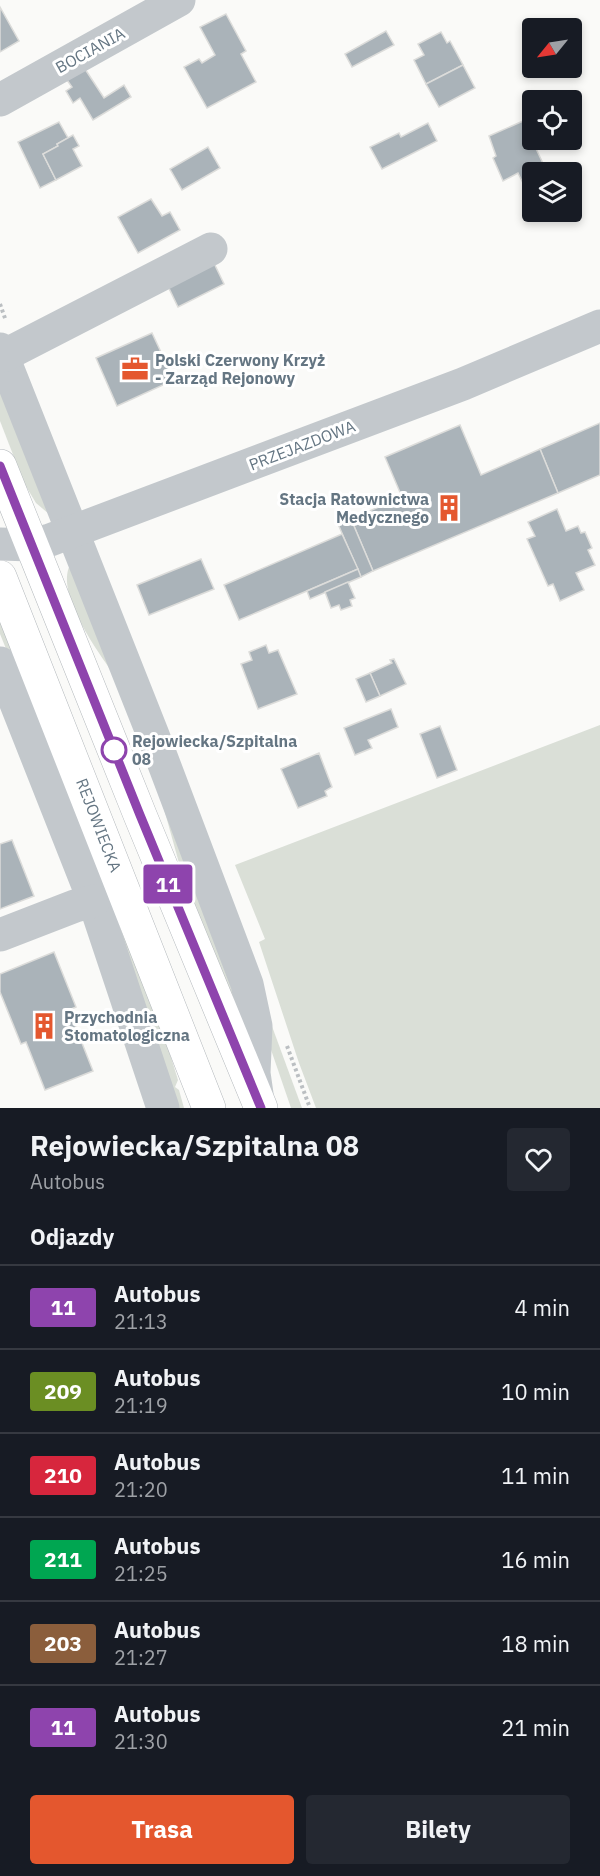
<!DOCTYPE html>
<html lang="pl">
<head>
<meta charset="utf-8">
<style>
	body { margin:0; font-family:"IBM Plex Sans",sans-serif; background:#242831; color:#f1f3f6; height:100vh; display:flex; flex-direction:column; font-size:22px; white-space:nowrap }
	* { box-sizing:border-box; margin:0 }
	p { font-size:20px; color:#9ea1a6 }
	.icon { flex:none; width:33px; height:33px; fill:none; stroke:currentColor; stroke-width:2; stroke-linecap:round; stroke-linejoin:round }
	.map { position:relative; height:1108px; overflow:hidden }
	.details { display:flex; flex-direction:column; background:#171b24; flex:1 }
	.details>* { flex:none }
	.badge { padding:0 12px; border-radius:4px; font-size:21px; line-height:39px }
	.needle { width:39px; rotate:240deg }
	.fabs { position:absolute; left:522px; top:18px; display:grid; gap:12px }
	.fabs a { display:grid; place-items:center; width:60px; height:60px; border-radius:6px; background:#171b24; box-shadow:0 3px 9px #0003; font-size:30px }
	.map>.badge { position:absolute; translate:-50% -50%; box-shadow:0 0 0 3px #fff }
	h2 { padding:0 30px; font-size:22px; line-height:54px }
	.round { display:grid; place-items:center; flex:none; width:63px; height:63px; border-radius:6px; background:#242831 }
	.headline { display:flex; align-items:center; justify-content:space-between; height:102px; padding:0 30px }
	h1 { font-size:28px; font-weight:700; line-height:45px }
	.button { display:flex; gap:12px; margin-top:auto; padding:12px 30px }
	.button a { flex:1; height:69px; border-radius:6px; background:#e4572e; color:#fff; font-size:24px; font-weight:700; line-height:69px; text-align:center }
	.button a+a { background:#242831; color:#f1f3f6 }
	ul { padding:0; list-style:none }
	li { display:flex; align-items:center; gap:18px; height:84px; padding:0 30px; border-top:2px solid #363941 }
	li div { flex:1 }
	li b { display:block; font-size:22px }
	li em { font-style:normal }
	li .badge { min-width:66px; font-weight:700; text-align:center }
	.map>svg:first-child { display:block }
	.green { fill:#dadfd7 }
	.building { fill:#aab3b9; stroke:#dcdcda; stroke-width:1.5 }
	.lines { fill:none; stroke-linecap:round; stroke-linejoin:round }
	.highway-casing { stroke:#b4b9bd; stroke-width:34 }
	.path { stroke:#bbbfc2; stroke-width:4; stroke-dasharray:3 3; stroke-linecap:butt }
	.minor { stroke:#c3c8cc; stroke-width:33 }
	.highway { stroke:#fff; stroke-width:33 }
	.line-casing { stroke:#fff; stroke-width:14 }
	.line { stroke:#8e44ad; stroke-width:9 }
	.stop-dot { fill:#fff; stroke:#8e44ad; stroke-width:3 }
	.labels { text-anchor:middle; stroke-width:6; stroke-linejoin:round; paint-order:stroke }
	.street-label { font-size:16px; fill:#657683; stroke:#fff }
	.poi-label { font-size:16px; font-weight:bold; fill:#657683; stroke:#fff; text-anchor:start }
	.stop-label { font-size:16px; font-weight:bold; fill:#657683; stroke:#fff; text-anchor:start }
</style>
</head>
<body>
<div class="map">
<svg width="600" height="1108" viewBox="0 0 600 1108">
	<rect width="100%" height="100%" fill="#fafaf8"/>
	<!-- green -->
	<g class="green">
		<polygon points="0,371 49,514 36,503 24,483 0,421"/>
		<path d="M70,565L115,676C99,653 55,594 70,565Z"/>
		<polygon points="0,605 165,1038 178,1080 175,1087 179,1090 184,1108 173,1108 67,798 0,634"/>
		<polygon points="600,725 600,1108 316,1108 299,1063 259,942 265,939 235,865"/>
		<polygon points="154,773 197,872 242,1024 184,881"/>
		<polygon points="255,980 302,1108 291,1108 267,1038"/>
	</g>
	<!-- building -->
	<g class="building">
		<polygon points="0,7 19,41 0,52"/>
		<polygon points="226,14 246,51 241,54 256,82 207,108 184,67 199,59 202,63 215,55 200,27"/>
		<polygon points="386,31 394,45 352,67 345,54"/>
		<polygon points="441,32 447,43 450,41 463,65 426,84 414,60 424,55 418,44"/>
		<polygon points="463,65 475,88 439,107 426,84"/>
		<polygon points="85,69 104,98 124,85 131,97 93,120 80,98 73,103 66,91 72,87 67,80"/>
		<polygon points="523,121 547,172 532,172 532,181 524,185 518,173 503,181 493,158 496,156 489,136"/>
		<polygon points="59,122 68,138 57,144 58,146 43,154 56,180 40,188 18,142"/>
		<polygon points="428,123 437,141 382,169 370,147 399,133 401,137"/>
		<polygon points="73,135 79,146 73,149 82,166 56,180 43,154 58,146 57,144"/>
		<polygon points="208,147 220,168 182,190 170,169"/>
		<polygon points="151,199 162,216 170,212 180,230 138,253 118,217"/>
		<polygon points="211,257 224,284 178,307 165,280"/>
		<polygon points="152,333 174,380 117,406 96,358"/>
		<polygon points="600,423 600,475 558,493 540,449"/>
		<polygon points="460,425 481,475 540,449 558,493 373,571 351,519 402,497 385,457"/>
		<polygon points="557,509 566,531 578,526 581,533 585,532 592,548 588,550 595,565 576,573 584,590 560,601 553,584 548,586 527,539 535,536 528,522"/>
		<polygon points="351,519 373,571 361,577 338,524"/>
		<polygon points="342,534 358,569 239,620 224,585"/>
		<polygon points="201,559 214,589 149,615 137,585"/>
		<polygon points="358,569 361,577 310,599 307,591"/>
		<polygon points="348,582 355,598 350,600 352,606 341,610 339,605 331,608 325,592"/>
		<polygon points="266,645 269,653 278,650 297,694 258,709 241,664 252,660 249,652"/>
		<polygon points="394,659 406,684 380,696 370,673 392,663 390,660"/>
		<polygon points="370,673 380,696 366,702 356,679"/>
		<polygon points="391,709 398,727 368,740 372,748 355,755 344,728"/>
		<polygon points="440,726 457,770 437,778 420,734"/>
		<polygon points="319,753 332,787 325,791 327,796 298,808 281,769"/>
		<polygon points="12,840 34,896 0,909 0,844"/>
		<polygon points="54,952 76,1007 69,1010 93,1071 45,1090 26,1042 21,1044 0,992 0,974"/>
	</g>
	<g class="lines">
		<defs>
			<g id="highway">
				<polyline points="0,466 140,815 261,1108"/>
				<polyline points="0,577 209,1108"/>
			</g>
		</defs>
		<!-- highway casing -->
		<use href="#highway" class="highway-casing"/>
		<!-- path -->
		<g class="path">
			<polyline points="0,304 6,321"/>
			<polyline points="287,1046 310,1108"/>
		</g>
		<!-- minor -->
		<g class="minor">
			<polyline points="0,100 179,0"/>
			<polyline points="0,349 153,735 247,984 256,1026 254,1073 257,1094"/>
			<polyline points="3,356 211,249"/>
			<polyline points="0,544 31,545 50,540 463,384 600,326"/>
			<polyline points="0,663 94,901 163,1108"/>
			<polyline points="0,935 75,906 94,901"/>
		</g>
		<!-- highway -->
		<use href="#highway" class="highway"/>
	</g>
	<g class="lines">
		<defs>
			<polyline id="line" points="0,466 140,815 261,1108"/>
		</defs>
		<!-- line casing -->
		<use href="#line" class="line-casing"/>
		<!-- line -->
		<use href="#line" class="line"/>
	</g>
	<!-- icons -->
	<defs>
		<symbol id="office-bare" viewBox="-9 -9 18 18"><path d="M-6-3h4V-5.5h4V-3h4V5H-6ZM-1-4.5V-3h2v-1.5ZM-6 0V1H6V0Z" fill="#e4572e" stroke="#fff" stroke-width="2.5" paint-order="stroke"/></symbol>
		<symbol id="building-bare" viewBox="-9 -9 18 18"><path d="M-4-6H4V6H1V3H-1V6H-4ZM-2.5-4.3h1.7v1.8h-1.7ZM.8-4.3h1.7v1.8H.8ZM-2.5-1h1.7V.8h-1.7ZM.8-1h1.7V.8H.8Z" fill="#e4572e" stroke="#fff" stroke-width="2.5" paint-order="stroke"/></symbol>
	</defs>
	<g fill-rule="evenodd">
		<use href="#office-bare" x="116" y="350" width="38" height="38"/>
		<use href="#building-bare" x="430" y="489" width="38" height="38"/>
		<use href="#building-bare" x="25" y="1007" width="38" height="38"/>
	</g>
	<!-- markers -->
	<circle class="stop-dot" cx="114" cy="750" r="12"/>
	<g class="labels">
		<!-- street labels -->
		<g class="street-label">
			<text transform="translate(90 50) rotate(-29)" y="6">BOCIANIA</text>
			<text transform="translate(302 445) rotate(-21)" y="6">PRZEJAZDOWA</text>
			<text transform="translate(99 825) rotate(69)" y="6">REJOWIECKA</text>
		</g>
		<!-- poi labels -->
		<g class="poi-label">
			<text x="155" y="366">Polski Czerwony Krzyż<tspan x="155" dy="18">- Zarząd Rejonowy</tspan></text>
			<text x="429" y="505" text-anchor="end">Stacja Ratownictwa<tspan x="429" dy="18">Medycznego</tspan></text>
			<text x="64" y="1023">Przychodnia<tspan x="64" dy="18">Stomatologiczna</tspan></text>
		</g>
		<!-- stop labels -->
		<g class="stop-label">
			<text x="132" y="747">Rejowiecka/Szpitalna<tspan x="132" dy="18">08</tspan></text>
		</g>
	</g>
</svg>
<div class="fabs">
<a><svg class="needle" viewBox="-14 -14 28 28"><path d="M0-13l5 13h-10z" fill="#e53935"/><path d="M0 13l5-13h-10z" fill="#9ea1a6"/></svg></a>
<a><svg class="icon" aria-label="locate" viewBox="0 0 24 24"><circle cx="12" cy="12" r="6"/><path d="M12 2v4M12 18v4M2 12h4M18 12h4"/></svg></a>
<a><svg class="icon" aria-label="layers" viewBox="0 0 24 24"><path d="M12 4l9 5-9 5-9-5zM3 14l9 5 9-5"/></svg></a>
</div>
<b class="badge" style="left:168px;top:884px;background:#8e44ad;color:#fff">11</b>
</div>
<section class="details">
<div class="headline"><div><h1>Rejowiecka/Szpitalna 08</h1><p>Autobus</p></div><a class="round"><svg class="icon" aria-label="heart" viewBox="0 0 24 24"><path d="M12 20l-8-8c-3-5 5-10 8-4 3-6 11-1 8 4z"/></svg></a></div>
<h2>Odjazdy</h2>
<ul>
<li><span class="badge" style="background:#8e44ad;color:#fff">11</span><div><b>Autobus</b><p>21:13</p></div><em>4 min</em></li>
<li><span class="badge" style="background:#6b8e23;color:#fff">209</span><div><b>Autobus</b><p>21:19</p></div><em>10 min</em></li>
<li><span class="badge" style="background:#d7263d;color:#fff">210</span><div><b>Autobus</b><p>21:20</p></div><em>11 min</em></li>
<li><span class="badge" style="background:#00a651;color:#fff">211</span><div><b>Autobus</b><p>21:25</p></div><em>16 min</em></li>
<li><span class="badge" style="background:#8b5e3c;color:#fff">203</span><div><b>Autobus</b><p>21:27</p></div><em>18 min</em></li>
<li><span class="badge" style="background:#8e44ad;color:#fff">11</span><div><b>Autobus</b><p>21:30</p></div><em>21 min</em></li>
</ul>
<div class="button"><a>Trasa</a><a>Bilety</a></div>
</section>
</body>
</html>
